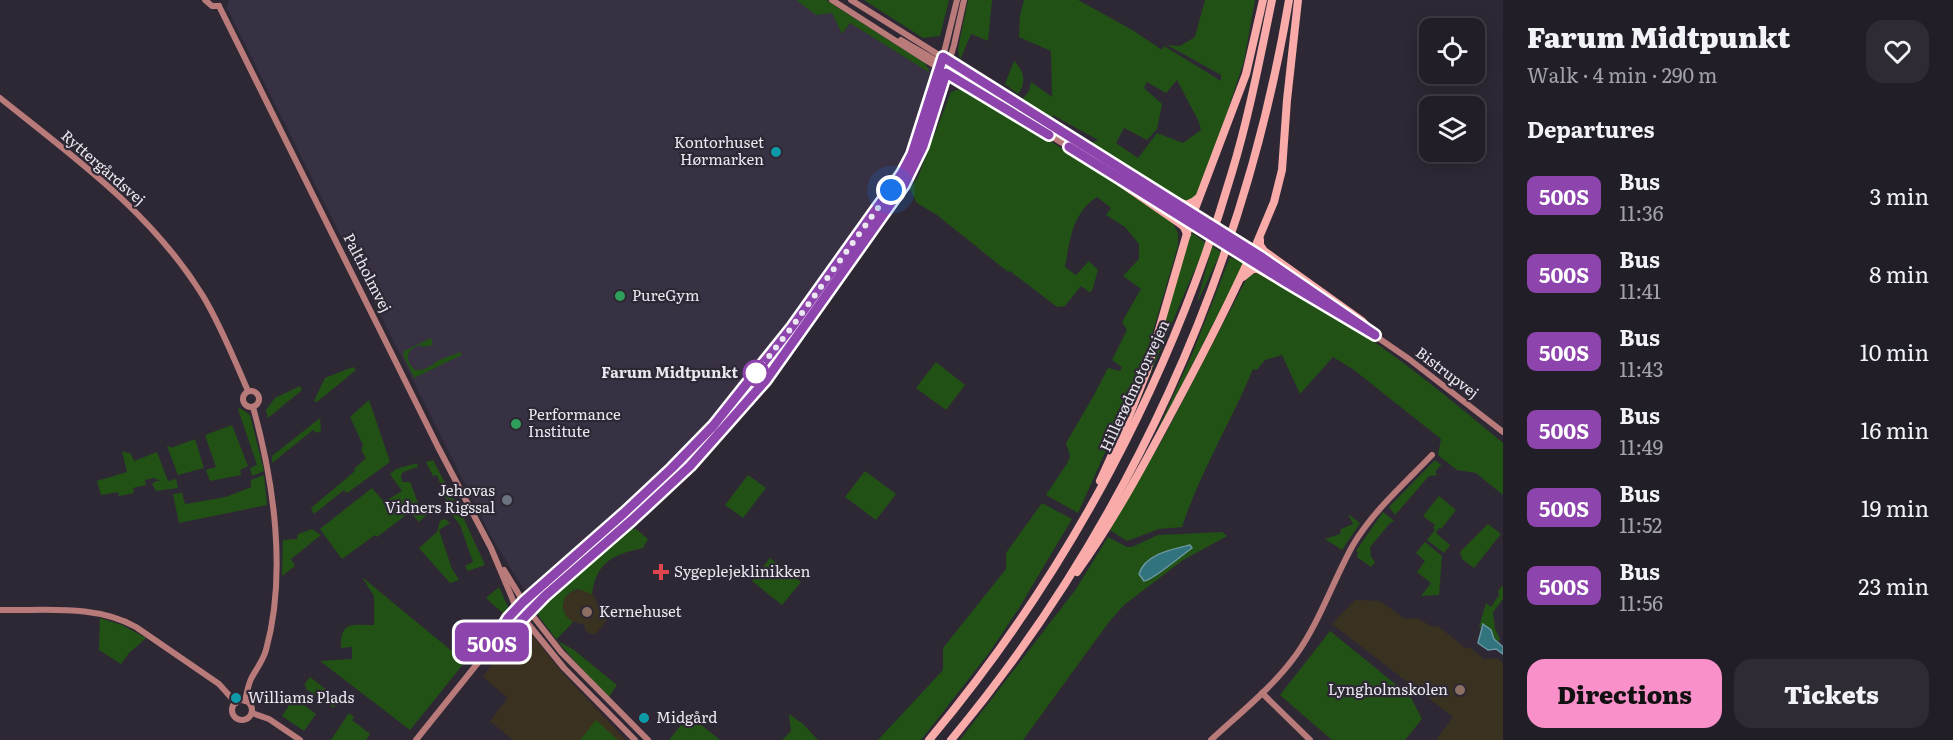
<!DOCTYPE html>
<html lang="en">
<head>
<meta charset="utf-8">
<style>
	body { margin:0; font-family:Literata,serif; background:#2e2b34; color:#f1f3f6; height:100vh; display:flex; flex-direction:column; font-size:22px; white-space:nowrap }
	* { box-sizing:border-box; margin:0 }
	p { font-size:20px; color:#a2a2a8 }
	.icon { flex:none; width:33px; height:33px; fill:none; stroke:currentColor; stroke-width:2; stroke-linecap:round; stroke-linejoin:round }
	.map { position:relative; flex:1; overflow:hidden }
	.details { display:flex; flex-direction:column; background:#221e28; width:450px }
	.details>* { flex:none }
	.badge { padding:0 12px; border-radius:9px; font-size:21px; line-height:39px }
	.buttons { position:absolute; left:1419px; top:18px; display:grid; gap:12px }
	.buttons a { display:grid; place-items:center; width:66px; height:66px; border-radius:12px; background:#221e28; box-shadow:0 3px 15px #0003,0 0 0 2px #3f3c45; font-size:30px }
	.you { position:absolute; width:30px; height:30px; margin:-15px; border:4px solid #fff; border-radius:50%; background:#1a73e8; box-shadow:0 0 0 9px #1a73e833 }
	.map>.badge { position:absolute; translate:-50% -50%; box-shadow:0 0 0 3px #fff }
	h2 { padding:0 24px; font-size:22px; line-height:54px }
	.round { display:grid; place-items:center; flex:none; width:63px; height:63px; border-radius:18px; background:#2e2b34 }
	.head { display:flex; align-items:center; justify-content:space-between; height:102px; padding:0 24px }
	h1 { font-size:28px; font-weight:800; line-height:45px }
	.primary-button { display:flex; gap:12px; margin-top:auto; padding:12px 24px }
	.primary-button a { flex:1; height:69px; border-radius:18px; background:#f990ca; color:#111; font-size:24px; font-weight:800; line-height:69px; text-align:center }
	.primary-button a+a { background:#2e2b34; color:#f1f3f6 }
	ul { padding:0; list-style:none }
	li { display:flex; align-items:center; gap:18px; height:78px; padding:0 24px }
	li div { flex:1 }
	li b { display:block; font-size:22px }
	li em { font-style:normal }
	li .badge { min-width:66px; font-weight:700; text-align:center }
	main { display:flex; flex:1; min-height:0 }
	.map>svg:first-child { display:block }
	.commercial { fill:#3b3121 }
	.built { fill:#383043 }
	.education { fill:#3a3221 }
	.green { fill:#225115; fill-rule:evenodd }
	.water { fill:#31747e; stroke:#6996a0; stroke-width:1.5 }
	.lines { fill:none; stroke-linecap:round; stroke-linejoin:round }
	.secondary { stroke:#b97b7a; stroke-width:6 }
	.highway { stroke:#f8aba9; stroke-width:8 }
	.secondary-bridge { stroke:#b97b7a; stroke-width:6 }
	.line-casing { stroke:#fff; stroke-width:14 }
	.line { stroke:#8e44ad; stroke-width:9 }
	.walk { stroke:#ebe7f0; stroke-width:6; stroke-dasharray:0 10.8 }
	.culture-dot { fill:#0f9aa8; stroke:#2e2835; stroke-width:2 }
	.leisure-dot { fill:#2e9e5b; stroke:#2e2835; stroke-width:2 }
	.stop-dot { fill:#fff; stroke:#8e44ad; stroke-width:3 }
	.worship-dot { fill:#6b7280; stroke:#2e2835; stroke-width:2 }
	.health-dot { fill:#e0444e; stroke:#2e2835; stroke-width:2 }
	.education-dot { fill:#8d6e63; stroke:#2e2835; stroke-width:2 }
	.labels { text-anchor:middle; stroke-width:4.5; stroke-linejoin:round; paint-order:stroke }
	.poi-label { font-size:15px; fill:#ebe7f0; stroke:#2e2835; text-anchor:start }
	.street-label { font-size:15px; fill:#ebe7f0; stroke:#2e2835 }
	.stop-label { font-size:15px; font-weight:bold; fill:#ebe7f0; stroke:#2e2835; text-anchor:end }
</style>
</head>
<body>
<main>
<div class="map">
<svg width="1503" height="740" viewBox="0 0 1503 740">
	<rect width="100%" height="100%" fill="#2e2835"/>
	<!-- commercial -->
	<polygon class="commercial" points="524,625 561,671 626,740 513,740 490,721 508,698 483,677 502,650"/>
	<!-- built -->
	<polygon class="built" points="229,0 796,0 832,13 842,34 850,23 929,72 926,66 935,71 898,169 801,305 756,361 747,377 725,404 658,474 588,538 525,591 492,538 227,8"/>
	<!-- education -->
	<g class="education">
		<polygon points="579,589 590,592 595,596 598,607 612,614 595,635 586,632 584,624 573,622 564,614 563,603 565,597 569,593"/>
		<polygon points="1355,600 1380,601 1405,619 1418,618 1430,626 1439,627 1464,647 1472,649 1484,659 1496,658 1503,663 1503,740 1436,740 1453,717 1332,624"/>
	</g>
	<!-- green -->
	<g class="green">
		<polygon points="796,0 826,0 925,63 930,73 850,23 842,34 832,13 816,15"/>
		<polygon points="864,0 949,0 940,36 923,38"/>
		<polygon points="968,0 992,0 988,41 971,34 960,60 958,49"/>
		<path d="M1024,0H1078L1134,31L1162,50L1164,46L1221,81V75L1167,45L1180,46L1195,37L1205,0H1255L1244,61L1223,125L1197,194L1191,200L1180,201L1089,144L1098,140L1053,115L1052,121L1021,101L1029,91L1031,82L1052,97L1051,51L1019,37L1020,15ZM1177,80L1199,122L1201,130L1183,143L1157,133L1138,158L1116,143L1124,128L1147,140L1157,129L1162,104L1144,88L1147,82L1166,93Z"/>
		<path d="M1014,61C1024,70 1027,83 1018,94L1005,84Z"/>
		<path d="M959,89L1041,135L1171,220L1178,233V246L1141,372L1078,513L1046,495L1068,462L1070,456L1066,443L1093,397L1108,368L1120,371L1122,367L1112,360L1127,330L1122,322L1141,289L1123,276L1139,259V244L1125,227L1106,215L1111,208L1097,197C1072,213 1070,240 1065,267L1076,275L1089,261L1098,270L1092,291L1089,292L1081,286L1065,306L1057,307L1010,271L1008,272L937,215L917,203L910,189L918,177L951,92Z"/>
		<polygon points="1023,111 1188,214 1189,217 1187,218 1022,114"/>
		<polygon points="884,205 884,207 858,248 801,325 827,284"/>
		<path d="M1192,233L1207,244C1183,293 1164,345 1141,394L1188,238Z"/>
		<polygon points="1212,246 1221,252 1197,303"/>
		<polygon points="1230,257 1244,264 1149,449 1193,352"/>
		<path d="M1259,272C1283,286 1307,299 1331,313C1392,351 1448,397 1503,443V495L1476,473L1457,470L1438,455L1441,439L1354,370L1333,357L1300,394L1282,355L1265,360L1257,370L1253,369C1231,422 1200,472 1182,527L1159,529L1127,541L1110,530L1166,433L1248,276Z"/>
		<path d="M431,338L433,345L423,347L421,345C406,349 404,359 415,370C428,371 432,363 442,359C448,356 454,355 460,352L462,355L414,378L403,355L404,351Z"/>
		<polygon points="936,362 965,385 946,410 916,388"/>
		<polygon points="353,367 356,370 317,402 314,401 325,378"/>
		<polygon points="300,386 302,390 268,418 266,410 275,398"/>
		<polygon points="369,400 390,462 347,493 344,490 314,514 311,508 355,471 354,469 366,458 361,450 363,445 350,417"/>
		<polygon points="240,408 250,415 264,471 252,476 250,468 257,465 238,409"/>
		<polygon points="320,418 321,431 317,433 313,430 272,463 272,456"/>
		<polygon points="232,425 248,466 240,470 241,475 210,481 206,470 216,467 205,435"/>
		<polygon points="711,433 713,436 707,443 664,486 634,513"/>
		<polygon points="195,439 204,468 178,475 167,446 170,446 171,448"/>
		<polygon points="122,451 131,454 134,461 157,452 168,481 176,479 178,488 156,491 152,484 156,481 161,481 154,478 145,480 146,485 133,488 134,493 119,496 118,492 101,495 97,481 127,472"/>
		<polygon points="433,460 463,517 485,565 468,571 465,566 473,562 460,525 452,515 437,475 433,476 426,462"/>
		<polygon points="1435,460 1443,467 1440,466 1435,472 1437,475 1429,476 1395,515 1389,507"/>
		<polygon points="417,463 418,467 403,472 401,475 402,482 410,482 421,511 431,508 432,510 419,522 410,512 377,537 375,535 342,559 320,529 372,488 384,502 402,491 390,474 396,469"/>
		<polygon points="865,471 896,494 876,520 845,497"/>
		<polygon points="264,475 267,505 179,523 173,494 182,493 185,504 226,497 251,487 251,480"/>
		<polygon points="748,475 766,488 743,518 725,505"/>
		<polygon points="1439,496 1456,510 1441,529 1439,528 1436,533 1450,545 1444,553 1427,540 1435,530 1433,528 1435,525 1423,516"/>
		<polygon points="1042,503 1072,519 1019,608 989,653 921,740 878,740 943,670 943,648 1006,569 1006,553"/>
		<polygon points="1383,512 1394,521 1390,523 1370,547 1371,557 1375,562 1371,567 1357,557 1358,552 1356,551"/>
		<polygon points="1348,514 1360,523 1342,550 1325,539 1340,534 1341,529 1353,524"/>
		<polygon points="445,519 450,523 439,530 452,569 459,580 450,583 419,548 437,532 440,521"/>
		<polygon points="621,520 624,522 622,525 534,601 533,600 569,564"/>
		<polygon points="1488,524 1501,534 1474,568 1462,559 1460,552"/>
		<path d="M628,528L636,529L648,539L643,548C614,554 596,562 592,594L579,589C561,592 557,612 573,622L556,640L574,650L617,685L609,697C583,671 559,645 538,615L539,606L587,566Z"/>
		<polygon points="312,529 321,535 291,559 295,566 282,576 283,540 297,539 298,534"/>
		<polygon points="1222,532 1227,536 1183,560 1124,605 1109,622 1023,740 960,740 1076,589 1108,537 1127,547 1132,547 1158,535"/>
		<polygon points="1425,542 1442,556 1439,595 1421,596 1431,583 1417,572 1425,561 1416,553"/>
		<polygon points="770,558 801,582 782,605 752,581"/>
		<path d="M362,577L465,662L410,730L320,661L352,659V647L341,648C340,620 353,625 374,625V596Z"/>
		<polygon points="1503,585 1503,599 1493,612 1495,629 1500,639 1498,642 1482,624 1481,628 1479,627 1486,603 1491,607 1499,595 1498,591"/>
		<polygon points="499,587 508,607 504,614 486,598"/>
		<polygon points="100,618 122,625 146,638 129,653 121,664 99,650"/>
		<polygon points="1330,631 1410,696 1422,719 1405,740 1332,740 1280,695"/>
		<polygon points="310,677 332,694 333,704 335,706 334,708 305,688 307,687 304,685"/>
		<polygon points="294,698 316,714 304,731 282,716"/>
		<polygon points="349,713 354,717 352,720 370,734 366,740 331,740"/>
		<polygon points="789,714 803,724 818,740 782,740 791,731"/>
		<polygon points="689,715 720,740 669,740"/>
		<polygon points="596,720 618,740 580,740"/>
	</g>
	<!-- water -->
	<g class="water">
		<path d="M1190,545L1192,548C1182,555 1152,581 1144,581L1139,574C1145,554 1173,549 1190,545Z"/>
		<polygon points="1483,624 1491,630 1494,639 1503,647 1503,654 1496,649 1488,650 1478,643"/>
	</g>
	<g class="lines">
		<!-- secondary -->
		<g class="secondary">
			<polyline points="205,0 212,6 219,6"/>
			<polyline points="832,0 924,59 1110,172"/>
			<polyline points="851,0 1163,195"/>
			<polyline points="219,6 438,447 491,548 515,605 525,620 564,668 635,740"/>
			<polyline points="901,40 944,65"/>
			<polyline points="945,66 981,86"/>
			<path d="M0,98C75,158 152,213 203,296C221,326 234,359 248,391"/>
			<polyline points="1124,181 1190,223 1193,214 1177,204"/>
			<polyline points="1264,269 1249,259 1253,252 1409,359 1503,432"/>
			<polyline points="1316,301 1370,332"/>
			<circle cx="251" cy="399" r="8"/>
			<polyline points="504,570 529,611 561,652 648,740"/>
			<path d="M0,610C45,611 96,604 136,627L219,684L236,703"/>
			<polyline points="489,649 508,618 523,602 625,513 672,468 713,426 792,327 884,200 912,154 940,69 957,0"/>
			<polyline points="1262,693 1310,740"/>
			<circle cx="242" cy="710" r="10"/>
			<path d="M245,701C247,693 248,685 251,679C256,669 263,661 266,650C287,574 274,482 253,407"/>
			<polyline points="252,713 269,719 300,740"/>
			<polyline points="416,740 489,649 509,632 555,587 632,521 690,466 766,380 800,334 892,205 913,170 923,146 936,106 954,45 964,0"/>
			<path d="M1211,740C1240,713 1273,687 1296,655C1320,621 1333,581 1353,545C1373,511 1405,483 1432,455"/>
		</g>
		<!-- highway -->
		<g class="highway">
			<polyline points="1108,171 1121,183 1179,223 1184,227 1187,234"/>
			<polyline points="1160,194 1186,205 1193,202 1198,198"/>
			<polyline points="1193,214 1246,74 1263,0"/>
			<polyline points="1260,240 1260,245 1264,251 1362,321 1375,335"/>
			<polyline points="1253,252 1274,202 1282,170 1287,100 1298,0"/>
			<polyline points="1243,277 1253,269 1258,269 1319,303"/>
			<polyline points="1100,481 1126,424 1147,371 1190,223"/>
			<path d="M1077,572C1117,516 1149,455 1181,395C1205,350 1228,305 1249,259"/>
			<path d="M929,740C1068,574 1171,380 1232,172C1249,116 1260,58 1272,0"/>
			<path d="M951,740C1126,530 1244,270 1289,0"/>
		</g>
		<!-- secondary-bridge -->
		<g class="secondary-bridge">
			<polyline points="1193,214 1253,252"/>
			<polyline points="1190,223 1249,259"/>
		</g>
	</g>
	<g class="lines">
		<defs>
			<polyline id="line" points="1049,135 946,73 923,146 904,185 766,380 690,466 632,520 545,596 509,633 489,649 508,618 523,602 624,513 672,468 713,426 792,327 902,173 912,154 943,57 1260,256 1375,335 1284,281 1069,147"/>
		</defs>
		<!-- line casing -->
		<use href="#line" class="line-casing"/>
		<!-- line -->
		<use href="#line" class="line"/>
		<!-- walk -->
		<polyline class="walk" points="756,373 792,327 891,190"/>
	</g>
	<!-- markers -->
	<g class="culture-dot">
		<circle cx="776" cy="152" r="6"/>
		<circle cx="236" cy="698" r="6"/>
		<circle cx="644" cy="718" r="6"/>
	</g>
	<g class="leisure-dot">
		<circle cx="620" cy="296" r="6"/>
		<circle cx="516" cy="424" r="6"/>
	</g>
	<circle class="stop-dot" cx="756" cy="373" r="12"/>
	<circle class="worship-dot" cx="507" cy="500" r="6"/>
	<path class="health-dot" d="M658 563h6v6h6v6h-6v6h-6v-6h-6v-6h6z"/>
	<g class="education-dot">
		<circle cx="587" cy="612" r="6"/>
		<circle cx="1460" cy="690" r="6"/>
	</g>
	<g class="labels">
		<!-- poi labels -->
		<g class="poi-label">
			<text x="764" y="148" text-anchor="end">Kontorhuset<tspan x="764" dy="17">Hørmarken</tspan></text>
			<text x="632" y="301">PureGym</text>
			<text x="528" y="420">Performance<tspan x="528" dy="17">Institute</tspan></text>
			<text x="495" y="496" text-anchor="end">Jehovas<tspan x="495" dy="17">Vidners Rigssal</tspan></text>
			<text x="674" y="577">Sygeplejeklinikken</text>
			<text x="599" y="617">Kernehuset</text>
			<text x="1448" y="695" text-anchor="end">Lyngholmskolen</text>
			<text x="248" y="703">Williams Plads</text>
			<text x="656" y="723">Midgård</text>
		</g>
		<!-- street labels -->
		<g class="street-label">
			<text transform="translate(103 168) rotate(41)" y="5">Ryttergårdsvej</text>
			<text transform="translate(367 273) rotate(63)" y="5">Paltholmvej</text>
			<text transform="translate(1447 373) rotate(37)" y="5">Bistrupvej</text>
			<text transform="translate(1135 386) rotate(-65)" y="5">Hillerødmotorvejen</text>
		</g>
		<!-- stop labels -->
		<g class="stop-label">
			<text x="738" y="378">Farum Midtpunkt</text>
		</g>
	</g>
</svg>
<div class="buttons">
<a><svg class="icon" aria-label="locate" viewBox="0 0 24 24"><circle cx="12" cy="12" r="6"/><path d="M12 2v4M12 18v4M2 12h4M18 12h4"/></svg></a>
<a><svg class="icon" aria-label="layers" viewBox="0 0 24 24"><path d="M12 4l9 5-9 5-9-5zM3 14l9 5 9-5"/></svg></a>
</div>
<div class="you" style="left:891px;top:190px"></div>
<b class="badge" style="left:492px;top:642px;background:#8e44ad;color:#fff">500S</b>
</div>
<section class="details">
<div class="head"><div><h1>Farum Midtpunkt</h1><p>Walk · 4 min · 290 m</p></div><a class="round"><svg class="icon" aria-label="heart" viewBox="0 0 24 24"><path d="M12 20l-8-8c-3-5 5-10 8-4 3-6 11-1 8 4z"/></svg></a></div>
<h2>Departures</h2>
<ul>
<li><span class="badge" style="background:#8e44ad;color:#fff">500S</span><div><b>Bus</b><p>11:36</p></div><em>3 min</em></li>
<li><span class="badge" style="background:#8e44ad;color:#fff">500S</span><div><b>Bus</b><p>11:41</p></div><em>8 min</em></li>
<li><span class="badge" style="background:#8e44ad;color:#fff">500S</span><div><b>Bus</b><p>11:43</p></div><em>10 min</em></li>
<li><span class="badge" style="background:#8e44ad;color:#fff">500S</span><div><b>Bus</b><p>11:49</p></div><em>16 min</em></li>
<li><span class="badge" style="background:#8e44ad;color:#fff">500S</span><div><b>Bus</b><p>11:52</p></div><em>19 min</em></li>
<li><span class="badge" style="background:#8e44ad;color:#fff">500S</span><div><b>Bus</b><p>11:56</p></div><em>23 min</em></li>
</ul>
<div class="primary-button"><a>Directions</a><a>Tickets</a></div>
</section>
</main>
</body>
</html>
